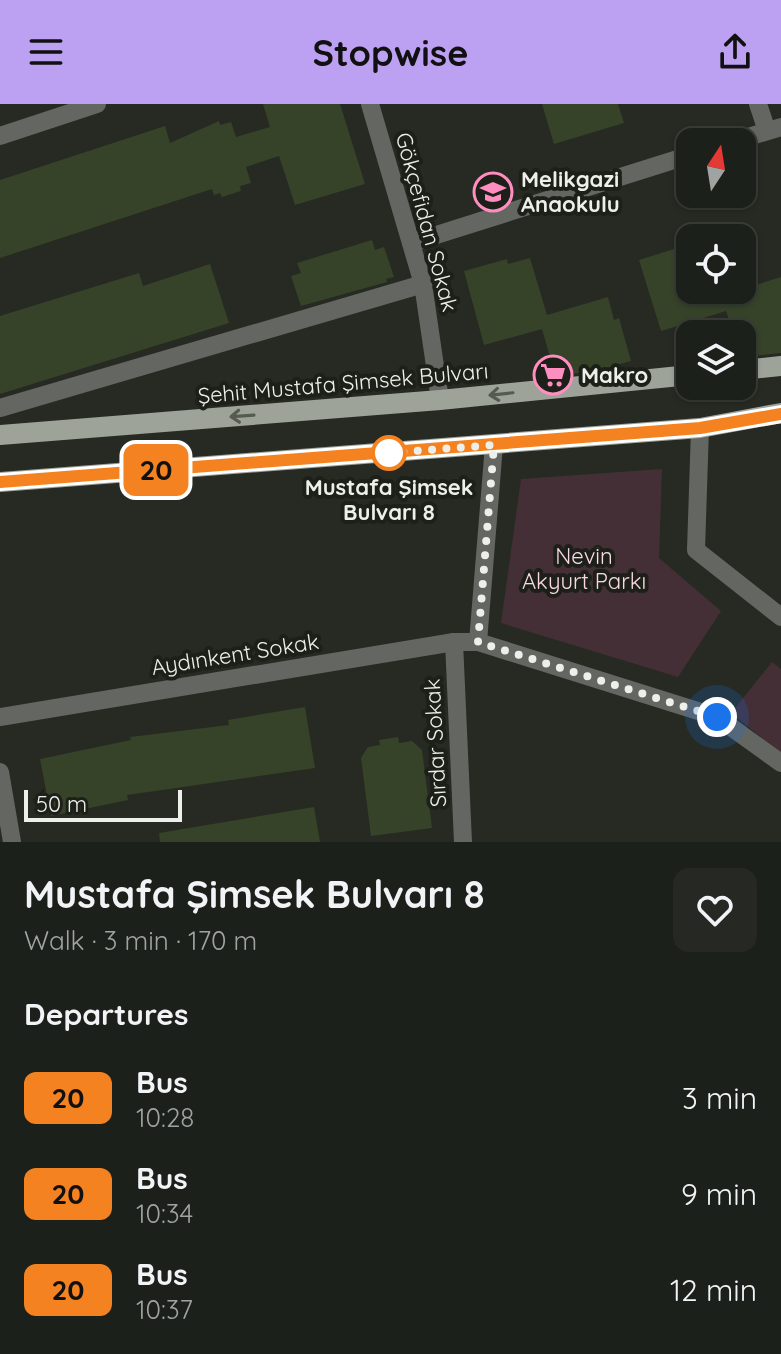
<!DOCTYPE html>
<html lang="en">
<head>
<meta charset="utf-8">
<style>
	body { margin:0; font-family:Quicksand,sans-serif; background:#252823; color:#f1f3f6; height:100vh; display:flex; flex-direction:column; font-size:30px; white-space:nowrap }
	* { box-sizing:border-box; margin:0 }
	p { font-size:26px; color:#a0a3a2 }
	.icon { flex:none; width:44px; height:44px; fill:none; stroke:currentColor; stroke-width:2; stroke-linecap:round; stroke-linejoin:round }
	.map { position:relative; height:738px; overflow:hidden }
	.side { display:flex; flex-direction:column; background:#1c201a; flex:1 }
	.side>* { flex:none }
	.badge { padding:0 16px; border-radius:12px; font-size:28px; line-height:52px }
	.needle { width:52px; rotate:12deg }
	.tools { position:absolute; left:676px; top:24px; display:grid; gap:16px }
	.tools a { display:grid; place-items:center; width:80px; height:80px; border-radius:16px; background:#1c201a; box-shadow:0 2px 6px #0004,0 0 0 2px #3a3e39; font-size:40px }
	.scale { position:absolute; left:24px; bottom:20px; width:158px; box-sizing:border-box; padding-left:8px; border:4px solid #edf0ea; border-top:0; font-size:22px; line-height:28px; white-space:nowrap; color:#edf0ea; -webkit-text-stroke:6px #1c2018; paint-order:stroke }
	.you { position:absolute; width:40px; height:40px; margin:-20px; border:6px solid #fff; border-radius:50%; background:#1a73e8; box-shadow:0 0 0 12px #1a73e833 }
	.map>.badge { position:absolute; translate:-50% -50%; box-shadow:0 0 0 4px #fff }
	h2 { padding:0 24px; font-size:30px; line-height:72px }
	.round { display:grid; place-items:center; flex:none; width:84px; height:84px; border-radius:16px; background:#252823 }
	.head { display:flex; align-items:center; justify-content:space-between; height:136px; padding:0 24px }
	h1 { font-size:38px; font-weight:700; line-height:60px }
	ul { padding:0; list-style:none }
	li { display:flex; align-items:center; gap:24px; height:96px; padding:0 24px }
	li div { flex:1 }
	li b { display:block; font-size:30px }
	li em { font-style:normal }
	li .badge { min-width:88px; font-weight:700; text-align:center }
	header { display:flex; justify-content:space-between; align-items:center; height:104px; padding:0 24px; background:#bca0f2; color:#111; font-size:36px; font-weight:700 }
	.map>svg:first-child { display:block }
	.green { fill:#442f37 }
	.building { fill:#364329 }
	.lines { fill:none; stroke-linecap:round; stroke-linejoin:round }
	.street { stroke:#646661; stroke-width:18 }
	.primary { stroke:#9ea39a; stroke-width:20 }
	.oneway { stroke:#565b52 }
	.line-casing { stroke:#fff; stroke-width:18 }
	.line { stroke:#f58220; stroke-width:12 }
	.walk { stroke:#edf0ea; stroke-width:8; stroke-dasharray:0 14.4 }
	.stop-dot { fill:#fff; stroke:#f58220; stroke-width:4 }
	.labels { text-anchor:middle; stroke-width:8; stroke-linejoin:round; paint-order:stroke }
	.poi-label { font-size:22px; font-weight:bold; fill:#edf0ea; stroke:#1c2018; text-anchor:start }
	.street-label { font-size:22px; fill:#edf0ea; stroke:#1c2018 }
	.stop-label { font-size:22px; font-weight:bold; fill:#edf0ea; stroke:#1c2018 }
	.park-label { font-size:22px; fill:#fcd7e5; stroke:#1c2018 }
</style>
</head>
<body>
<header><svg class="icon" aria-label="menu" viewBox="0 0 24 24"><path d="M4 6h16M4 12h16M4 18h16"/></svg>Stopwise<svg class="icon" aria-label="share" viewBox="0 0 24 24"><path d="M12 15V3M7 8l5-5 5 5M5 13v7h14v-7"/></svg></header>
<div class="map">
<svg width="781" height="738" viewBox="0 0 781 738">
	<rect width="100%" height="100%" fill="#262a22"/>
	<!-- green -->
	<g class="green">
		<polygon points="662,365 659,454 721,507 678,573 501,519 521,375"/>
		<polygon points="772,558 781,565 781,649 731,609"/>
	</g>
	<!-- building -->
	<g class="building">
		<polygon points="263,0 340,0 365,80 295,101 279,52 246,63 251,79 240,82 241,87 222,93 220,89 214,91 212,85 0,154 0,76 165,22 170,39 219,17 220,21 231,18 236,33 270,23"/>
		<polygon points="542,0 618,0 624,19 554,40"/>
		<polygon points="372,136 375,146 384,143 394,173 386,175 387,178 301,202 291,172 301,169 297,159"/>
		<polygon points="690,140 690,186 720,186 722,192 781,173 781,249 742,253 742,230 734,230 726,207 661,227 639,156"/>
		<polygon points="530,154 547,211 608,193 614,216 619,214 631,257 592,268 555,271 542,225 484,241 464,167 507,155 508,160"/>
		<polygon points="210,160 229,219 0,290 0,212 139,169 143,182"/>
		<polygon points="305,603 315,664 127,691 128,696 51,712 40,655 131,636 130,633 229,621 228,616"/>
		<polygon points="398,633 399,639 412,637 422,646 432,724 371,732 361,654 368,643 380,641 379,636"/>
		<polygon points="314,703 320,738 160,738 159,729"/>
	</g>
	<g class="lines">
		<!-- street -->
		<g class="street">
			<polyline points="370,0 423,180 440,296"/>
			<polyline points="758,0 767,27"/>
			<polyline points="0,32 97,0"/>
			<polyline points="732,38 781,23"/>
			<polyline points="411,139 690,51"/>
			<polyline points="0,304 423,180"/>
			<polyline points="700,324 696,446 781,513"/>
			<polyline points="454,538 463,738"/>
			<polyline points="478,538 494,341"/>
			<polyline points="0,613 454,538 478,538 717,613 781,659"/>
			<polyline points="0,668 12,738"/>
		</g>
		<!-- primary -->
		<g class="primary">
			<polyline points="742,266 781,262"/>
			<polyline points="0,331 440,296 690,271"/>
			<polyline points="0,378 700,324 781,309"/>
		</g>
	</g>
	<!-- one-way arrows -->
	<defs><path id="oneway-shaft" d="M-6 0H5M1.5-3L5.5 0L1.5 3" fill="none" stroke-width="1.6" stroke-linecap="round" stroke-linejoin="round" transform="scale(2)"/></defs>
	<g class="oneway">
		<use href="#oneway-shaft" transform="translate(501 290) rotate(174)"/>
		<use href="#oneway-shaft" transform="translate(242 312) rotate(176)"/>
	</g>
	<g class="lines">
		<defs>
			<polyline id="line" points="0,378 700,324 781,310"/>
		</defs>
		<!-- line casing -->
		<use href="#line" class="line-casing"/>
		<!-- line -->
		<use href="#line" class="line"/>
		<!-- walk -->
		<polyline class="walk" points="389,349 494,341 478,538 717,613"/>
	</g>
	<!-- icons -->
	<defs>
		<symbol id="school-ring" viewBox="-11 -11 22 22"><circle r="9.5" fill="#1c2018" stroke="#fd8ebf" stroke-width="1.5"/><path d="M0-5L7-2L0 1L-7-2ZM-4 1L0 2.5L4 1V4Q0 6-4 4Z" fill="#fd8ebf"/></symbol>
		<symbol id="supermarket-ring" viewBox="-11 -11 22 22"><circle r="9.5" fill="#1c2018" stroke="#fd8ebf" stroke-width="1.5"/><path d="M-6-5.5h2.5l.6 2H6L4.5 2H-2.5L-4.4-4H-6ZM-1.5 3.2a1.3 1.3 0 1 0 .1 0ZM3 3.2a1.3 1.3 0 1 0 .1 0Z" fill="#fd8ebf"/></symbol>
	</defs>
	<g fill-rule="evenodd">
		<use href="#school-ring" x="471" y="66" width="44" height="44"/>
		<use href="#supermarket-ring" x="531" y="249" width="44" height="44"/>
	</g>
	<!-- markers -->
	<circle class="stop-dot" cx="389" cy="349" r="16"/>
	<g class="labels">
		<!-- poi labels -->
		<g class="poi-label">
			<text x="521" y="83">Melikgazi<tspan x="521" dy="25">Anaokulu</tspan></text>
			<text x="581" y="279">Makro</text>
		</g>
		<!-- street labels -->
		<g class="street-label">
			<text transform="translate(427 118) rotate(75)" y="8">Gökçefidan Sokak</text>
			<text transform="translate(343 279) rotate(-5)" y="8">Şehit Mustafa Şimsek Bulvarı</text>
			<text transform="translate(235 550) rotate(-9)" y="8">Aydınkent Sokak</text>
			<text transform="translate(435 639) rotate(-93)" y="8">Sırdar Sokak</text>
		</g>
		<!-- stop labels -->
		<g class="stop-label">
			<text x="389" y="391">Mustafa Şimsek<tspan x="389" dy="25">Bulvarı 8</tspan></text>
		</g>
		<!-- park labels -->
		<g class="park-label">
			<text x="584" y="460">Nevin<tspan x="584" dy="25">Akyurt Parkı</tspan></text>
		</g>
	</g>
</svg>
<div class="tools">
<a><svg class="needle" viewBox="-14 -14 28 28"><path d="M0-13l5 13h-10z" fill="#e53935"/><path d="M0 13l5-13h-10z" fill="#a0a3a2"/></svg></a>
<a><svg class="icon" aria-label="locate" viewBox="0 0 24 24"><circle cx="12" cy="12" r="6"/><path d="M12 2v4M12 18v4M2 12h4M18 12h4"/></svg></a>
<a><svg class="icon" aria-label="layers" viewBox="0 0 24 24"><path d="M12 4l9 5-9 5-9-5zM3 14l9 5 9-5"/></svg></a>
</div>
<div class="scale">50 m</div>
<div class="you" style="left:717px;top:613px"></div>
<b class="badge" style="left:156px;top:366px;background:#f58220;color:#111">20</b>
</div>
<section class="side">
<div class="head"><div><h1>Mustafa Şimsek Bulvarı 8</h1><p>Walk · 3 min · 170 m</p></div><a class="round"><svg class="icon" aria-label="heart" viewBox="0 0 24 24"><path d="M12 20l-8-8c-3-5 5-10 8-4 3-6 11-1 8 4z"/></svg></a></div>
<h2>Departures</h2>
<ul>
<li><span class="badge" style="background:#f58220;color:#111">20</span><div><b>Bus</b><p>10:28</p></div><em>3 min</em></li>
<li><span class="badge" style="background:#f58220;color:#111">20</span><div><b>Bus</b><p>10:34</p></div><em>9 min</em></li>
<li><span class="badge" style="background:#f58220;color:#111">20</span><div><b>Bus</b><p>10:37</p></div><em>12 min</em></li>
</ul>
</section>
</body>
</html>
